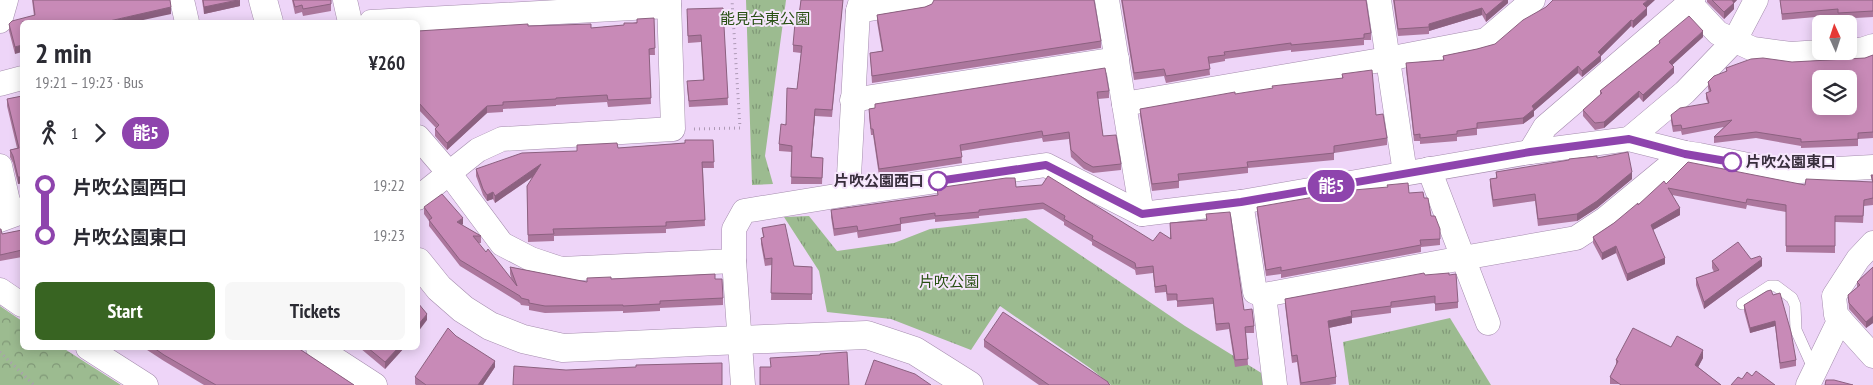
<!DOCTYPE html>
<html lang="en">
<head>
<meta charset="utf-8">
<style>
	body { margin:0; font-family:"PT Sans Narrow","Noto Sans JP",sans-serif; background:#f7f7f7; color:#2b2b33; height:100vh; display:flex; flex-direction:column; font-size:19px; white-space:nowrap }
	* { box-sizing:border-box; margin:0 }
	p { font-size:16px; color:#7c7c81 }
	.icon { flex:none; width:28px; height:28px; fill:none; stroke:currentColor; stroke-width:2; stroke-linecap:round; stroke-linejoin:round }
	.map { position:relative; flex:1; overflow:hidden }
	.side { position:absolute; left:20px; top:20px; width:400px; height:330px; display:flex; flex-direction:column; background:#fff; border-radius:8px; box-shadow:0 2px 12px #0003 }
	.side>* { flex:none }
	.badge { padding:0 10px; border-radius:16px; font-size:18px; line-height:32px }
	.needle { width:32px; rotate:357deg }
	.fabs { position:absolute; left:1812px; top:15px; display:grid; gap:10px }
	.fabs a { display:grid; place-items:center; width:45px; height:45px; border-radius:8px; background:#fff; box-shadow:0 2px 12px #0003; font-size:25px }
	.map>.badge { position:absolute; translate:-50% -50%; box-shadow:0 0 0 2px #fff }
	.legs { display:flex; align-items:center; gap:8px; height:55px; padding:0 15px; font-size:16px }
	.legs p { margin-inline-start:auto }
	.headline { display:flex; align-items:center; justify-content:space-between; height:85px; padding:0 15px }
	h1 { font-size:28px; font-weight:800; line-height:38px }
	.primary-button { display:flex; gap:10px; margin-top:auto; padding:10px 15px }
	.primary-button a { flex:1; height:58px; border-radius:8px; background:#386422; color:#fff; font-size:20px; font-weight:800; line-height:58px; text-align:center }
	.primary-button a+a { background:#f7f7f7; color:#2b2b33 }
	ul { padding:0 15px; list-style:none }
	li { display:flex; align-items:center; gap:18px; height:50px; font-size:19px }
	li i { display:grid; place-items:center; width:8px; height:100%; margin:0 6px; background:currentColor }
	li i::after { content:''; width:12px; height:12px; margin:-6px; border:4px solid; border-radius:50%; background:#fff }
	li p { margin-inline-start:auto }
	li:first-child i { background:linear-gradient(#0000 50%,currentColor 0) }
	li:last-child i { background:linear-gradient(currentColor 50%,#0000 0) }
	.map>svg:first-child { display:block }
	.forest { fill:url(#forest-crowns) }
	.park { fill:url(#park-tufts) }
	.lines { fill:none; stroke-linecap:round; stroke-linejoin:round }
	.service-casing { stroke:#a48cad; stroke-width:12 }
	.pedestrian-casing { stroke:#a48cad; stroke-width:19 }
	.minor-casing { stroke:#a48cad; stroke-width:25 }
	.tertiary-casing { stroke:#a48cad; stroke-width:29 }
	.path { stroke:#ae9ab6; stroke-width:3; stroke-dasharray:1 4; stroke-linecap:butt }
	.service { stroke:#fff; stroke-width:11 }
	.pedestrian { stroke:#fff; stroke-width:18 }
	.minor { stroke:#fff; stroke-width:24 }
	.tertiary { stroke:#fff; stroke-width:28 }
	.wall { fill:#ac779d }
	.shaded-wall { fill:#8c6180 }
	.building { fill:#c88ab7; stroke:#8c6180; fill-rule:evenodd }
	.line-1-casing { stroke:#fff; stroke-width:11 }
	.line-1 { stroke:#8e44ad; stroke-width:8 }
	.stop-1-dot { fill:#fff; stroke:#8e44ad; stroke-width:2.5 }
	.labels { text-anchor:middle; stroke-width:4; stroke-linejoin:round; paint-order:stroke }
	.park-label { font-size:15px; fill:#285013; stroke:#f6e6fc }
	.stop-label { font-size:15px; font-weight:bold; fill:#382e3c; stroke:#f6e6fc; text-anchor:start }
</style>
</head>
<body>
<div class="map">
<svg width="1873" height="385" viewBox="0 0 1873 385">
	<defs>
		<pattern id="forest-crowns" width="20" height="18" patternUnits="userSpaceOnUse" patternTransform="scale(1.25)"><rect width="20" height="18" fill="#9cbb90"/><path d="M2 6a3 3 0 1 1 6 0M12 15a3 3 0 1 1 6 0" fill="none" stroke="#809877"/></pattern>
		<pattern id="park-tufts" width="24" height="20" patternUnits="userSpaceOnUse" patternTransform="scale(1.25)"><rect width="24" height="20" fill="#9cbb90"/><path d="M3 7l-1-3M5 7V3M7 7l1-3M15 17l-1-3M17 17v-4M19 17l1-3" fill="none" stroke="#809877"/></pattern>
	</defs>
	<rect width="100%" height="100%" fill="#eed5f8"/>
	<!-- forest -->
	<polygon class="forest" points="0,306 22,321 22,348 63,348 121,385 0,385"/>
	<!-- park -->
	<g class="park">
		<polygon points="746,0 786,0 765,156 773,184 752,185"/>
		<polygon points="809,216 837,251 894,243 930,229 1026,218 1185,326 1263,374 1265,385 1111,385 1090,368 1000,306 971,350 891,319 827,312 819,271 784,217"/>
		<polygon points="1450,318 1491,385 1349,385 1343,342"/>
	</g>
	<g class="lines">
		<defs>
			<polyline id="service" points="1742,304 1770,286 1776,286 1792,298 1795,305 1796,330 1814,370"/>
			<polyline id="pedestrian" points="0,223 22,215"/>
			<g id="minor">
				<polyline points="182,0 187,22"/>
				<polyline points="345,0 350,22"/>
				<polyline points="1107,0 1142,214"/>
				<polyline points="1379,0 1405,173"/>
				<polyline points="1687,0 1718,33 1753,49 1791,54 1835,51"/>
				<polyline points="858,11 923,0"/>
				<polyline points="0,21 6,0"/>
				<polyline points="371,22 669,6"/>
				<polyline points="1849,50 1861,50 1873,46"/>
				<polyline points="0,84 22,78"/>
				<polyline points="852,100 1117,59"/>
				<polyline points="1124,104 1387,59 1486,40 1533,0"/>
				<polyline points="418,137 449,173 502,244 531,259 561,269 734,261"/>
				<polyline points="1629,139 1685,92 1735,40 1756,0"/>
				<polyline points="1530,152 1545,127 1693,0"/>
				<polyline points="0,166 9,206 22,212"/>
				<polyline points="1429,169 1488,323"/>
				<polyline points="848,194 858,11 861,0"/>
				<polyline points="418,198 478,150 502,139 673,129 669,0"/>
				<polyline points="1241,202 1255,292 1264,295 1463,258 1576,238 1605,219 1685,153"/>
				<polyline points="1873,243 1858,259 1834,296 1836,315 1873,356"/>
				<polyline points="0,290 22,305"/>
				<polyline points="1264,295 1275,385"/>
				<polyline points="88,348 146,385"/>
				<polyline points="318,348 375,385"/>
				<polyline points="743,385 734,261 734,229 744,211 848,194 1046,165 1142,214 1241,202 1530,152 1629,139 1685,153 1699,155 1782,172 1873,167"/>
				<polyline points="1808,385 1840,319"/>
			</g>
			<g id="tertiary">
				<polyline points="263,0 269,22"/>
				<polyline points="418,262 439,288 463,309 490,326 523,339 563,348 740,340 867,335 915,351 969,385"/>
			</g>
		</defs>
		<!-- service casing -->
		<use href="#service" class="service-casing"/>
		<!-- pedestrian casing -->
		<use href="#pedestrian" class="pedestrian-casing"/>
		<!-- minor casing -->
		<use href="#minor" class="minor-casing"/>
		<!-- tertiary casing -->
		<use href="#tertiary" class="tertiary-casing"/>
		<!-- path -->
		<g class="path">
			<polyline points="694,129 740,128 732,0"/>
			<polyline points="0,352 34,385"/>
		</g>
		<!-- service -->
		<use href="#service" class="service"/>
		<!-- pedestrian -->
		<use href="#pedestrian" class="pedestrian"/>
		<!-- minor -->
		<use href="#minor" class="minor"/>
		<!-- tertiary -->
		<use href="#tertiary" class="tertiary"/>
	</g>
	<!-- wall -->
	<g class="wall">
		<polygon points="32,0 170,0 171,14 22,22 15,54 9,31 9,24 34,16"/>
		<polygon points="202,0 240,0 240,6 204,14"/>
		<polygon points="292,0 331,0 331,11 303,16 302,12 295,14"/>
		<polygon points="801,0 843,0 832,117 815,116 811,157 823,158 822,184 791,184 792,152 779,151 779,144 797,89 801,53 793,52 793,45 798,23"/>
		<polygon points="1121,0 1366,0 1371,33 1371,40 1364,40 1364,45 1291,52 1291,50 1225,59 1225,61 1209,64 1210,75 1166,83 1164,76 1134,80"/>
		<polygon points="1393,0 1508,0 1508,3 1486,22 1482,15 1429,31 1429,34 1398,36"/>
		<polygon points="1707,0 1737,0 1734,3 1734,9 1724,19 1707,2"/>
		<polygon points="1780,0 1873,0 1873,17 1838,19 1838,15 1782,20"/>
		<polygon points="932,4 1101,41 1101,48 872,83 870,53 882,51 877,22 877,15 925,7"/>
		<polygon points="723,8 728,105 689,107 687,87 703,80 701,42 688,43 687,16"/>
		<polygon points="1646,8 1647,15 1633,28 1631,26 1601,56 1601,61 1582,77 1578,73 1534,111 1534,116 1523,124 1477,129 1477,135 1457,137 1457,141 1420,144 1420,141 1414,141 1406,70 1406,63 1443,60 1443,56 1477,49"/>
		<polygon points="654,18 655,55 649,55 651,104 608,107 607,102 556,105 556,106 503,109 503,112 487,113 447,150 435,136 435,129 436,128 418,109 418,31 528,26 591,28 624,25"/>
		<polygon points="1703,37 1672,65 1674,73 1643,102 1639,97 1604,128 1595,130 1583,116 1583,110 1600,95 1600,91 1659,44 1659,41"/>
		<polygon points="1873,55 1873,138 1858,139 1858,146 1801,148 1801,146 1756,138 1714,143 1714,137 1724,127 1682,135 1681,131 1673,132 1671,121 1671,115 1708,103 1706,99 1706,93 1709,92 1708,88 1708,82 1726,72 1726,68 1792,62 1865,58"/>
		<polygon points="1342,74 1376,115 1387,138 1387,145 1334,153 1334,160 1248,168 1248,173 1179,181 1179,188 1152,191 1140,115 1140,109 1342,78"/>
		<polygon points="1109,91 1109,98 1098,99 1103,136 1121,164 1121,170 1093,173 1084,169 1071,157 1069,139 1043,142 1042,138 961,151 962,163 879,176 873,135 871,135 869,116 869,109 875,108 875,104"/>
		<polygon points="22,96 22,183 18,184 13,163 10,157 10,150 17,148 7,106 7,99"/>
		<polygon points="713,140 714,168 703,168 705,226 666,229 666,233 554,236 554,241 528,242 527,186 534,176 495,203 493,199 487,201 483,195 476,176 476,169 577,151 685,143"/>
		<polygon points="1597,158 1632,179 1597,208 1577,221 1538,226 1535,201 1493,207 1490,186 1490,179 1496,178 1496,172"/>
		<polygon points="1871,175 1873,175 1873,205 1864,206 1863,223 1835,222 1835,253 1786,252 1786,212 1747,205 1746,209 1672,195 1680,215 1653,230 1665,264 1627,281 1616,253 1602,260 1593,243 1593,237 1614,223 1666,184 1805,185 1872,182"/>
		<polygon points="1016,187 1153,241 1170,238 1170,223 1206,220 1206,214 1244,310 1254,326 1254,333 1246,333 1248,365 1235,367 1229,329 1216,331 1213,304 1177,307 1177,300 1167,301 1166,292 1155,293 1153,273 1136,275 1135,270 1092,245 1092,242 1064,225 1064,222 1043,209 979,216 979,218 935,222 935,219 901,224 901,231 858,238 857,232 834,236 831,217 831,210"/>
		<polygon points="1424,198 1440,239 1440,245 1421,247 1421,252 1281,278 1281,274 1266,276 1257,213 1257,207"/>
		<polygon points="424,207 463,224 462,225 481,236 481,243 478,243 486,252 512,281 510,274 510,267 587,282 611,279 715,279 723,298 723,305 660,308 660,311 623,313 623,311 545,313 529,310 529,306 521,305 520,303 460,266 429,226 429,221 424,214"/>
		<polygon points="762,228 794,266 812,267 812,300 771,300 772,265 765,266 761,244 761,238 763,237"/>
		<polygon points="0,229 2,234 22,230 22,257 0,261"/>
		<polygon points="1751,259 1762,266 1704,309 1696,285 1696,278 1714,272 1712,268 1712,261"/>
		<polygon points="1873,267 1873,323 1866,328 1849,309 1848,295 1857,288 1857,282"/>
		<polygon points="1425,275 1458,302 1458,308 1435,311 1435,303 1391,308 1391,313 1352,318 1352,323 1329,328 1336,377 1336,384 1329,385 1300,385 1297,362 1292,363 1285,305 1285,299"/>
		<polygon points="1767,291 1796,360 1796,366 1780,369 1775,326 1750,333 1744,311 1744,305"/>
		<polygon points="984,340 1108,384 1110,385 1039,385 984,347"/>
		<polygon points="1671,347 1703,358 1698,367 1721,385 1610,384 1610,377 1616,365 1616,360"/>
		<polygon points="144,348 298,348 354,385 204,385 164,361"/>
		<polygon points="360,348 404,348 385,369"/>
		<polygon points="495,367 483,385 416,385 415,384 415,377"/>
	</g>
	<!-- shaded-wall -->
	<g class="shaded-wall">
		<polygon points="240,0 240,6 204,14 204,7"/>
		<polygon points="1504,0 1508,0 1508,3 1486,22 1486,15"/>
		<polygon points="1648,0 1655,0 1643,11 1643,4"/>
		<polygon points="1732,0 1737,0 1734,3 1734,9 1724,19 1724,12"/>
		<polygon points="171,7 171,14 134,22 105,22"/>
		<polygon points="1482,8 1482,15 1429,31 1429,24"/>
		<polygon points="1647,8 1647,15 1633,28 1633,21"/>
		<polygon points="1631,20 1631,26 1601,56 1601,61 1582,77 1582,71 1598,52"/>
		<polygon points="1703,31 1703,37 1669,68 1669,62"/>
		<polygon points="22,45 22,52 15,54 15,47"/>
		<polygon points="1578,66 1578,73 1534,111 1534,116 1523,124 1523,118 1532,106"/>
		<polygon points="1674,67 1674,73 1643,102 1643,95"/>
		<polygon points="1639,91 1639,97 1604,128 1604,122"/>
		<polygon points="487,106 487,113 447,150 447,143"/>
		<polygon points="815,109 815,116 811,164 811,157"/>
		<polygon points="541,164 541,171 495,203 495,196"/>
		<polygon points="1632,172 1632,179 1597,208 1577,221 1577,214"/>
		<polygon points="18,177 22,177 22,183 18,184"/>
		<polygon points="493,192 493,199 487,201 487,195"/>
		<polygon points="1680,208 1680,215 1651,231 1651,225"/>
		<polygon points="463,218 463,224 457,228 457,222"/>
		<polygon points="1616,246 1616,253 1602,260 1602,253"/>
		<polygon points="1665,258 1665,264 1627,281 1627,274"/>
		<polygon points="1762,259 1762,266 1704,309 1704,302"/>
		<polygon points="427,314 427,320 418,332 418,325"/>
		<polygon points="1352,316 1352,323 1328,328 1328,321"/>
		<polygon points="1873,316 1873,323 1866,328 1866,322"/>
		<polygon points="1775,321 1775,326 1750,333 1750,328"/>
		<polygon points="398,348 404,348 385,369 385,362"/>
		<polygon points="1703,350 1703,358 1695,373 1695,365"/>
		<polygon points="495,361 495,367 483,385 478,385"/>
	</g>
	<!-- building -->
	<g class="building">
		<polygon points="33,0 170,0 171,7 105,22 22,22 22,45 15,47 9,24 12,21 35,15"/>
		<polygon points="203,0 238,0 204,7"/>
		<polygon points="293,0 331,0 331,4 303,9 302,5 295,7"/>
		<polygon points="801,0 843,0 832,110 815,109 811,157 823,158 822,178 791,177 792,146 779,144 781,124 786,125 787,88 797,89 802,46 793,45 795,23 798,23"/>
		<polygon points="934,0 1094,0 1101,41 872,76 870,53 883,51 877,15 925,7 932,4"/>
		<polygon points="1122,0 1366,0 1371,33 1364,34 1364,38 1291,45 1291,43 1224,52 1225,55 1208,57 1210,69 1166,76 1164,69 1134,73"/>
		<polygon points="1394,0 1504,0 1486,15 1482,8 1429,24 1429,27 1398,29"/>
		<polygon points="1553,0 1648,0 1643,4 1647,8 1633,21 1631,20 1598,52 1601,55 1582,71 1578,66 1532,106 1534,109 1523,118 1477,123 1477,128 1457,131 1457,134 1420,138 1420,134 1414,135 1406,63 1444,60 1443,56 1477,49 1495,44 1523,20 1546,7"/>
		<polygon points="1712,0 1732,0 1734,3 1724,12"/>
		<polygon points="1780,0 1873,0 1873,11 1838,13 1838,9 1782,14"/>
		<polygon points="723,8 728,98 689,101 687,81 704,80 701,35 688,36 687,9"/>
		<polygon points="1689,16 1703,31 1669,62 1674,67 1643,95 1639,91 1604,122 1595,123 1583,110 1602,93 1600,91 1660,43 1659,41"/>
		<polygon points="654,18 655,48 649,49 651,98 608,100 607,95 556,98 556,99 503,102 503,105 487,106 447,143 435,129 439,125 418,102 418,31 528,24 528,26 591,24 591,28 624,25 624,23 637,23 637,19"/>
		<path d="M1873,55V132L1858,133V139L1801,142V139L1756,132L1714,137L1732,120L1682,129L1681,125L1673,126L1671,115L1680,108L1709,103L1706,93L1711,91L1708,82L1714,76L1727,71L1726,68L1751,59L1763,58L1792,62L1865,58ZM1821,79H1849V106H1821Z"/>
		<polygon points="1105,68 1109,91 1097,92 1103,136 1116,135 1121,164 1093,167 1084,162 1071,150 1069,132 1043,136 1042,131 960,145 962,157 879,169 873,129 871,129 869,109 875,108 875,104"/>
		<polygon points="1372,70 1376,115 1383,114 1387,138 1334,146 1334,153 1247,162 1248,167 1178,174 1179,181 1152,184 1140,109 1235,92 1235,94 1273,88 1272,86 1343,78 1342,74"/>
		<polygon points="22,96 22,177 18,177 13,156 10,150 19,148 7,99"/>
		<polygon points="685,140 713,140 714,162 702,162 705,220 666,222 666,226 553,229 554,234 528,235 527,186 541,164 495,196 493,192 487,195 483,189 476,169 522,153 577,151 577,145 617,143 618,148 685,143"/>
		<polygon points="1628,152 1632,172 1597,201 1577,214 1538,219 1535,194 1493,200 1490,179 1497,178 1496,172 1569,160 1569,159 1597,156 1597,158"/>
		<polygon points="1688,162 1805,185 1806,179 1873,182 1871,175 1873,175 1873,198 1864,200 1863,216 1835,216 1835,246 1786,246 1786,205 1747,199 1746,203 1668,188 1680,208 1651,225 1665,258 1627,274 1616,246 1602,253 1593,237 1614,223 1638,203 1638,205 1664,181 1666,184"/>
		<polygon points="1048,176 1153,241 1160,232 1171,239 1170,223 1207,220 1206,214 1230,212 1244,310 1252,309 1254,326 1245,327 1248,359 1235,360 1229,323 1216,324 1213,298 1177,301 1177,294 1167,294 1166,285 1155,287 1153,266 1136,268 1135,263 1092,239 1093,236 1064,219 1065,216 1043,203 979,210 979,212 935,216 935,213 900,218 901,224 858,231 857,226 834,229 831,210 938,195 937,188 1006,178 1015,178 1016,187 1042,185"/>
		<polygon points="1408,183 1409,193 1423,192 1424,198 1428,198 1431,216 1435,216 1440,229 1440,239 1420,240 1421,245 1281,271 1281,267 1266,270 1257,207 1354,190 1388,187 1387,185"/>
		<polygon points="442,194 463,218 457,222 481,236 473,236 486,252 488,249 517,286 510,267 587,282 587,278 611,277 611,279 715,274 715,279 722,279 723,298 660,301 660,304 623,306 623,305 545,306 529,303 529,300 521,298 520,296 460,260 429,220 432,218 424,207"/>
		<polygon points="785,224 794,266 812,267 812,294 771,293 772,258 765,259 761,238 764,237 762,228"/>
		<polygon points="0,229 1,229 2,234 22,230 22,250 0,255"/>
		<polygon points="1738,242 1751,259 1760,256 1762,259 1704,302 1696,278 1719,270 1712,261"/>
		<polygon points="1873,267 1873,317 1873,316 1866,322 1849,303 1848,295 1860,285 1857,282"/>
		<polygon points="1424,273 1425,275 1449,273 1449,275 1456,274 1458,302 1435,304 1435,296 1391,302 1391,306 1351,311 1352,316 1328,321 1336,377 1301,383 1297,355 1292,356 1285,299"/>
		<polygon points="1771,290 1773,295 1780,293 1791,332 1796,360 1780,363 1775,321 1750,328 1744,305 1767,291"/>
		<polygon points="418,303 427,314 418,325"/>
		<polygon points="1003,312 1108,382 1108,383 1110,385 1049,385 984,340"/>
		<polygon points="448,328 456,336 495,361 478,385 426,385 415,377"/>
		<polygon points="1633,328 1671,347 1677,336 1703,350 1695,365 1721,385 1621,385 1610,377 1618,361 1616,360"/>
		<polygon points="154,348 298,348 354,385 216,385 164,355"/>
		<polygon points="368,348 398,348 385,362"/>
		<polygon points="847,352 849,385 760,385 760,367 771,367 770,358 820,355 820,354"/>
		<polygon points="874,360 915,374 931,385 865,385"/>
		<polygon points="722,363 722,385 513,385 514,366 566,370 636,367 636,365"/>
		<polygon points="1756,371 1775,385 1731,385 1738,377 1742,379 1747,372 1752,376"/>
		<polygon points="1826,380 1834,380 1853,385 1825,385"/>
	</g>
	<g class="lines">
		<defs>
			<polyline id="line-1" points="938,181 1046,165 1142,214 1241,202 1530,152 1629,139 1685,154 1732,162"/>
		</defs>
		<!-- line-1 casing -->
		<use href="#line-1" class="line-1-casing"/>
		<!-- line-1 -->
		<use href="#line-1" class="line-1"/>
	</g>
	<!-- markers -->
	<g class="stop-1-dot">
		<circle cx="1732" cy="162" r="9"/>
		<circle cx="938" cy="181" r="9"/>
	</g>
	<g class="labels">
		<!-- park labels -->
		<g class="park-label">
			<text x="765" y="24">能見台東公園</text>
			<text x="949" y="287">片吹公園</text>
		</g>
		<!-- stop labels -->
		<g class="stop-label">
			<text x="1746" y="167">片吹公園東口</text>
			<text x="924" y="186" text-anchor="end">片吹公園西口</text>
		</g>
	</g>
</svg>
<div class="fabs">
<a><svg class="needle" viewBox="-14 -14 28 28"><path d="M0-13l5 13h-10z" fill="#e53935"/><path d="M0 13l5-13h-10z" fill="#7c7c81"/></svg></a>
<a><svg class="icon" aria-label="layers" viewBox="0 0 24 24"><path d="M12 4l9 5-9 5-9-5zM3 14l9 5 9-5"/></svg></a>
</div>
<b class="badge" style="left:1331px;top:186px;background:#8e44ad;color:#fff">能5</b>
<section class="side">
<div class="headline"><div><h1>2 min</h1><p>19:21 – 19:23 · Bus</p></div><b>¥260</b></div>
<div class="legs"><svg class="icon" aria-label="walk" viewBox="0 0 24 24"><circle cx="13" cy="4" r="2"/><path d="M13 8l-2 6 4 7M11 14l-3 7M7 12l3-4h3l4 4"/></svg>1<svg class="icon" aria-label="forward" viewBox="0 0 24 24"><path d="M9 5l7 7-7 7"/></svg><b class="badge" style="background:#8e44ad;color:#fff">能5</b></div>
<ul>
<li><i style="color:#8e44ad"></i><b>片吹公園西口</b><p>19:22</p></li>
<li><i style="color:#8e44ad"></i><b>片吹公園東口</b><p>19:23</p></li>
</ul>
<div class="primary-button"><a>Start</a><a>Tickets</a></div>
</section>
</div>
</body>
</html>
